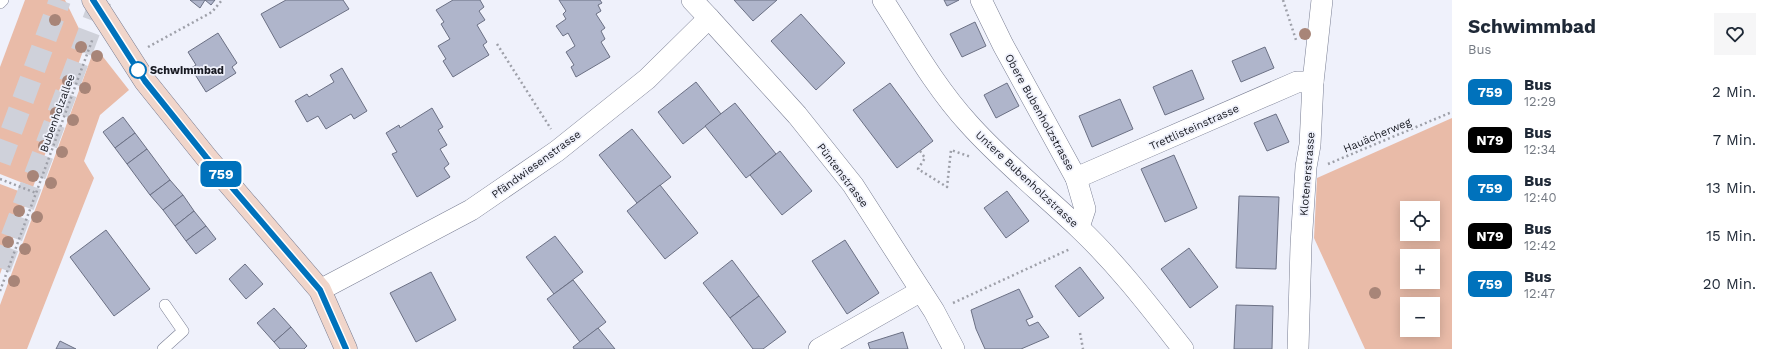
<!DOCTYPE html>
<html lang="de">
<head>
<meta charset="utf-8">
<style>
	body { margin:0; font-family:"Work Sans",sans-serif; background:#f6f6f7; color:#1f2937; height:100vh; display:flex; flex-direction:column; font-size:15px; white-space:nowrap }
	* { box-sizing:border-box; margin:0 }
	p { font-size:13px; color:#747a83 }
	.icon { flex:none; width:22px; height:22px; fill:none; stroke:currentColor; stroke-width:2; stroke-linecap:round; stroke-linejoin:round }
	.map { position:relative; flex:1; overflow:hidden }
	.side { display:flex; flex-direction:column; background:#fff; width:320px }
	.side>* { flex:none }
	.badge { padding:0 8px; border-radius:6px; font-size:14px; line-height:26px }
	.tools { position:absolute; left:1400px; top:201px; display:grid; gap:8px }
	.tools a { display:grid; place-items:center; width:40px; height:40px; border-radius:0px; background:#fff; box-shadow:0 2px 10px #0003; font-size:20px }
	.map>.badge { position:absolute; translate:-50% -50%; box-shadow:0 0 0 2px #fff }
	.round { display:grid; place-items:center; flex:none; width:42px; height:42px; border-radius:0px; background:#f6f6f7 }
	.head { display:flex; align-items:center; justify-content:space-between; height:68px; padding:0 16px }
	h1 { font-size:19px; font-weight:700; line-height:30px }
	ul { padding:0; list-style:none }
	li { display:flex; align-items:center; gap:12px; height:48px; padding:0 16px }
	li div { flex:1 }
	li b { display:block; font-size:15px }
	li em { font-style:normal }
	li .badge { min-width:44px; font-weight:700; text-align:center }
	main { display:flex; flex:1; min-height:0 }
	.map>svg:first-child { display:block }
	.green { fill:#e9bba8; fill-rule:evenodd }
	.building { fill:#afb5cb; stroke:#6b7084 }
	.lines { fill:none; stroke-linecap:round; stroke-linejoin:round }
	.highway-tunnel { stroke:#cfd1da; stroke-width:22; stroke-dasharray:22 11; stroke-linecap:butt }
	.lane-casing { stroke:#787d92; stroke-width:12 }
	.street-casing { stroke:#787d92; stroke-width:22 }
	.secondary-casing { stroke:#787d92; stroke-width:23 }
	.path { stroke:#9ea0a9; stroke-width:2.5; stroke-dasharray:2 3; stroke-linecap:butt }
	.lane { stroke:#fff; stroke-width:11 }
	.street { stroke:#fff; stroke-width:21 }
	.secondary { stroke:#f0d5ca; stroke-width:22 }
	.tree { fill:#a88578 }
	.line-casing { stroke:#fff; stroke-width:9 }
	.line { stroke:#0072bc; stroke-width:6 }
	.stop-dot { fill:#fff; stroke:#0072bc; stroke-width:2 }
	.labels { text-anchor:middle; stroke-width:3.5; stroke-linejoin:round; paint-order:stroke }
	.stop-label { font-size:11px; font-weight:bold; fill:#181a22; stroke:#eff1fb; text-anchor:start }
	.street-label { font-size:11px; fill:#181a22; stroke:#eff1fb }
</style>
</head>
<body>
<main>
<div class="map">
<svg width="1452" height="349" viewBox="0 0 1452 349">
	<rect width="100%" height="100%" fill="#eff1fb"/>
	<!-- green -->
	<g class="green">
		<polygon points="25,0 65,0 86,43 33,187 0,174 0,67"/>
		<polygon points="95,53 100,53 129,90 100,115 84,161 94,178 27,349 0,349 0,305 91,58"/>
		<path d="M1452,118V349H1365L1314,238L1317,178ZM1407,208H1433V234H1407ZM1407,256H1433V282H1407ZM1407,304H1433V330H1407Z"/>
		<polygon points="0,184 29,195 0,274"/>
	</g>
	<!-- building -->
	<g class="building">
		<polygon points="190,0 215,0 211,5 205,0 200,8"/>
		<polygon points="286,0 343,0 349,9 280,48 261,14"/>
		<polygon points="453,0 480,0 484,7 479,11 485,20 477,25 487,42 483,45 489,55 453,77 443,61 446,59 438,46 450,39 441,24 444,22 436,10"/>
		<polygon points="559,0 600,0 602,3 598,5 601,11 596,14 605,28 601,31 605,39 601,42 610,57 576,77 571,67 574,65 566,52 575,46 568,33 563,36 556,26 566,19 563,14 566,11"/>
		<polygon points="734,0 777,0 753,21"/>
		<polygon points="944,0 959,0 947,6"/>
		<polygon points="801,14 845,63 816,90 771,41"/>
		<polygon points="975,22 986,46 962,57 950,34"/>
		<polygon points="218,33 237,63 232,67 236,73 206,92 191,68 196,65 188,52"/>
		<polygon points="1265,47 1274,68 1241,82 1232,61"/>
		<polygon points="342,68 367,111 354,119 351,114 326,129 318,116 307,122 295,101 307,94 309,97 334,82 330,75"/>
		<polygon points="1192,70 1204,99 1165,115 1153,87"/>
		<polygon points="696,82 721,114 683,144 658,112"/>
		<polygon points="890,83 933,141 897,168 853,110"/>
		<polygon points="1007,83 1019,106 996,118 984,95"/>
		<polygon points="1120,99 1133,129 1092,147 1079,116"/>
		<polygon points="735,103 776,154 746,178 705,126"/>
		<polygon points="432,108 443,127 438,130 447,145 440,149 449,164 444,168 450,177 417,197 392,154 397,152 386,133 399,125 400,128"/>
		<polygon points="1276,114 1289,142 1267,151 1254,123"/>
		<polygon points="123,117 135,133 115,148 103,132"/>
		<polygon points="632,129 671,177 637,203 599,155"/>
		<polygon points="135,133 147,149 127,164 115,148"/>
		<polygon points="147,149 170,180 150,195 127,164"/>
		<polygon points="780,151 812,191 782,215 750,175"/>
		<polygon points="1174,155 1197,208 1165,222 1141,169"/>
		<polygon points="170,180 183,195 163,210 150,195"/>
		<polygon points="660,185 698,233 665,259 627,211"/>
		<polygon points="1007,191 1029,221 1006,238 984,208"/>
		<polygon points="183,195 194,211 175,226 163,210"/>
		<polygon points="1239,196 1279,197 1276,269 1236,268"/>
		<polygon points="194,211 206,226 186,241 175,226"/>
		<polygon points="206,226 216,239 196,254 186,241"/>
		<polygon points="106,230 150,289 114,316 70,257"/>
		<polygon points="555,236 583,272 554,294 526,257"/>
		<polygon points="845,240 879,293 847,314 812,261"/>
		<polygon points="1189,248 1218,287 1190,308 1161,269"/>
		<polygon points="732,260 759,296 730,318 703,283"/>
		<polygon points="245,264 263,284 246,299 229,279"/>
		<polygon points="1080,267 1104,298 1079,317 1055,286"/>
		<polygon points="431,272 456,320 416,342 390,293"/>
		<polygon points="573,280 606,322 580,342 547,299"/>
		<polygon points="1019,289 1033,317 1026,320 1029,326 1038,322 1049,337 1021,349 985,349 976,329 971,310"/>
		<polygon points="759,296 786,332 763,349 753,349 730,318"/>
		<polygon points="1236,305 1273,306 1272,349 1234,349"/>
		<polygon points="274,308 291,327 274,342 257,323"/>
		<polygon points="291,327 307,346 304,349 280,349 274,342"/>
		<polygon points="598,328 615,349 574,349 573,347"/>
		<polygon points="903,332 908,349 870,349 868,343"/>
		<polygon points="60,341 76,349 56,349"/>
	</g>
	<g class="lines">
		<!-- highway-tunnel -->
		<g class="highway-tunnel">
			<polyline points="0,162 60,0"/>
			<polyline points="0,268 101,0"/>
		</g>
		<defs>
			<g id="lane">
				<polyline points="0,3 3,0"/>
				<polyline points="163,349 183,331 165,305"/>
			</g>
			<g id="street">
				<path d="M883,0C910,42 935,87 969,124C1002,161 1042,193 1079,228C1118,265 1150,307 1183,349"/>
				<polyline points="981,0 1003,45 1076,178 1085,209 1079,227"/>
				<polyline points="709,18 797,115 853,185 934,311 954,349"/>
				<polyline points="1076,178 1297,82 1313,82"/>
				<polyline points="320,290 471,210 557,151 647,79 709,18 692,0"/>
				<polyline points="819,349 921,291"/>
				<polyline points="1298,349 1301,245 1306,167 1310,145 1313,82 1322,0"/>
			</g>
			<polyline id="secondary" points="93,0 145,81 206,157 320,290 346,349"/>
		</defs>
		<!-- lane casing -->
		<use href="#lane" class="lane-casing"/>
		<!-- street casing -->
		<use href="#street" class="street-casing"/>
		<!-- secondary casing -->
		<use href="#secondary" class="secondary-casing"/>
		<!-- path -->
		<g class="path">
			<polyline points="1283,0 1296,40"/>
			<polyline points="497,44 551,129"/>
			<polyline points="148,47 212,12 222,0"/>
			<polyline points="920,151 925,158 918,169 947,187 951,150 971,157"/>
			<polyline points="1328,164 1452,112"/>
			<polyline points="0,179 36,193"/>
			<polyline points="0,291 93,38"/>
			<polyline points="953,303 1070,249"/>
			<polyline points="1080,333 1083,349"/>
		</g>
		<!-- lane -->
		<use href="#lane" class="lane"/>
		<!-- street -->
		<use href="#street" class="street"/>
		<!-- secondary -->
		<use href="#secondary" class="secondary"/>
	</g>
	<!-- trees -->
	<g class="tree">
		<circle cx="55" cy="20" r="6"/>
		<circle cx="1305" cy="34" r="6"/>
		<circle cx="81" cy="47" r="6"/>
		<circle cx="97" cy="56" r="6"/>
		<circle cx="68" cy="81" r="6"/>
		<circle cx="85" cy="88" r="6"/>
		<circle cx="56" cy="113" r="6"/>
		<circle cx="73" cy="120" r="6"/>
		<circle cx="44" cy="146" r="6"/>
		<circle cx="62" cy="152" r="6"/>
		<circle cx="33" cy="176" r="6"/>
		<circle cx="51" cy="183" r="6"/>
		<circle cx="19" cy="211" r="6"/>
		<circle cx="37" cy="217" r="6"/>
		<circle cx="8" cy="242" r="6"/>
		<circle cx="25" cy="249" r="6"/>
		<circle cx="14" cy="281" r="6"/>
		<circle cx="1375" cy="293" r="6"/>
	</g>
	<g class="lines">
		<defs>
			<polyline id="line" points="93,0 145,81 206,157 320,290 346,349"/>
		</defs>
		<!-- line casing -->
		<use href="#line" class="line-casing"/>
		<!-- line -->
		<use href="#line" class="line"/>
	</g>
	<!-- markers -->
	<circle class="stop-dot" cx="138" cy="70" r="8"/>
	<g class="labels">
		<!-- stop labels -->
		<g class="stop-label">
			<text x="150" y="74">Schwimmbad</text>
		</g>
		<!-- street labels -->
		<g class="street-label">
			<text transform="translate(1040 112) rotate(61)" y="4">Obere Bubenholzstrasse</text>
			<text transform="translate(57 113) rotate(-70)" y="4">Bubenholzallee</text>
			<text transform="translate(1194 127) rotate(-24)" y="4">Trettlisteinstrasse</text>
			<text transform="translate(1377 135) rotate(-23)" y="4">Hauächerweg</text>
			<text transform="translate(536 164) rotate(-36)" y="4">Pfändwiesenstrasse</text>
			<text transform="translate(1307 174) rotate(-85)" y="4">Klotenerstrasse</text>
			<text transform="translate(843 175) rotate(53)" y="4">Püntenstrasse</text>
			<text transform="translate(1027 179) rotate(43)" y="4">Untere Bubenholzstrasse</text>
		</g>
	</g>
</svg>
<div class="tools">
<a><svg class="icon" aria-label="locate" viewBox="0 0 24 24"><circle cx="12" cy="12" r="6"/><path d="M12 2v4M12 18v4M2 12h4M18 12h4"/></svg></a>
<a>+</a>
<a>−</a>
</div>
<b class="badge" style="left:221px;top:174px;background:#0072bc;color:#fff">759</b>
</div>
<section class="side">
<div class="head"><div><h1>Schwimmbad</h1><p>Bus</p></div><a class="round"><svg class="icon" aria-label="heart" viewBox="0 0 24 24"><path d="M12 20l-8-8c-3-5 5-10 8-4 3-6 11-1 8 4z"/></svg></a></div>
<ul>
<li><span class="badge" style="background:#0072bc;color:#fff">759</span><div><b>Bus</b><p>12:29</p></div><em>2 Min.</em></li>
<li><span class="badge" style="background:#000;color:#fff">N79</span><div><b>Bus</b><p>12:34</p></div><em>7 Min.</em></li>
<li><span class="badge" style="background:#0072bc;color:#fff">759</span><div><b>Bus</b><p>12:40</p></div><em>13 Min.</em></li>
<li><span class="badge" style="background:#000;color:#fff">N79</span><div><b>Bus</b><p>12:42</p></div><em>15 Min.</em></li>
<li><span class="badge" style="background:#0072bc;color:#fff">759</span><div><b>Bus</b><p>12:47</p></div><em>20 Min.</em></li>
</ul>
</section>
</main>
</body>
</html>
